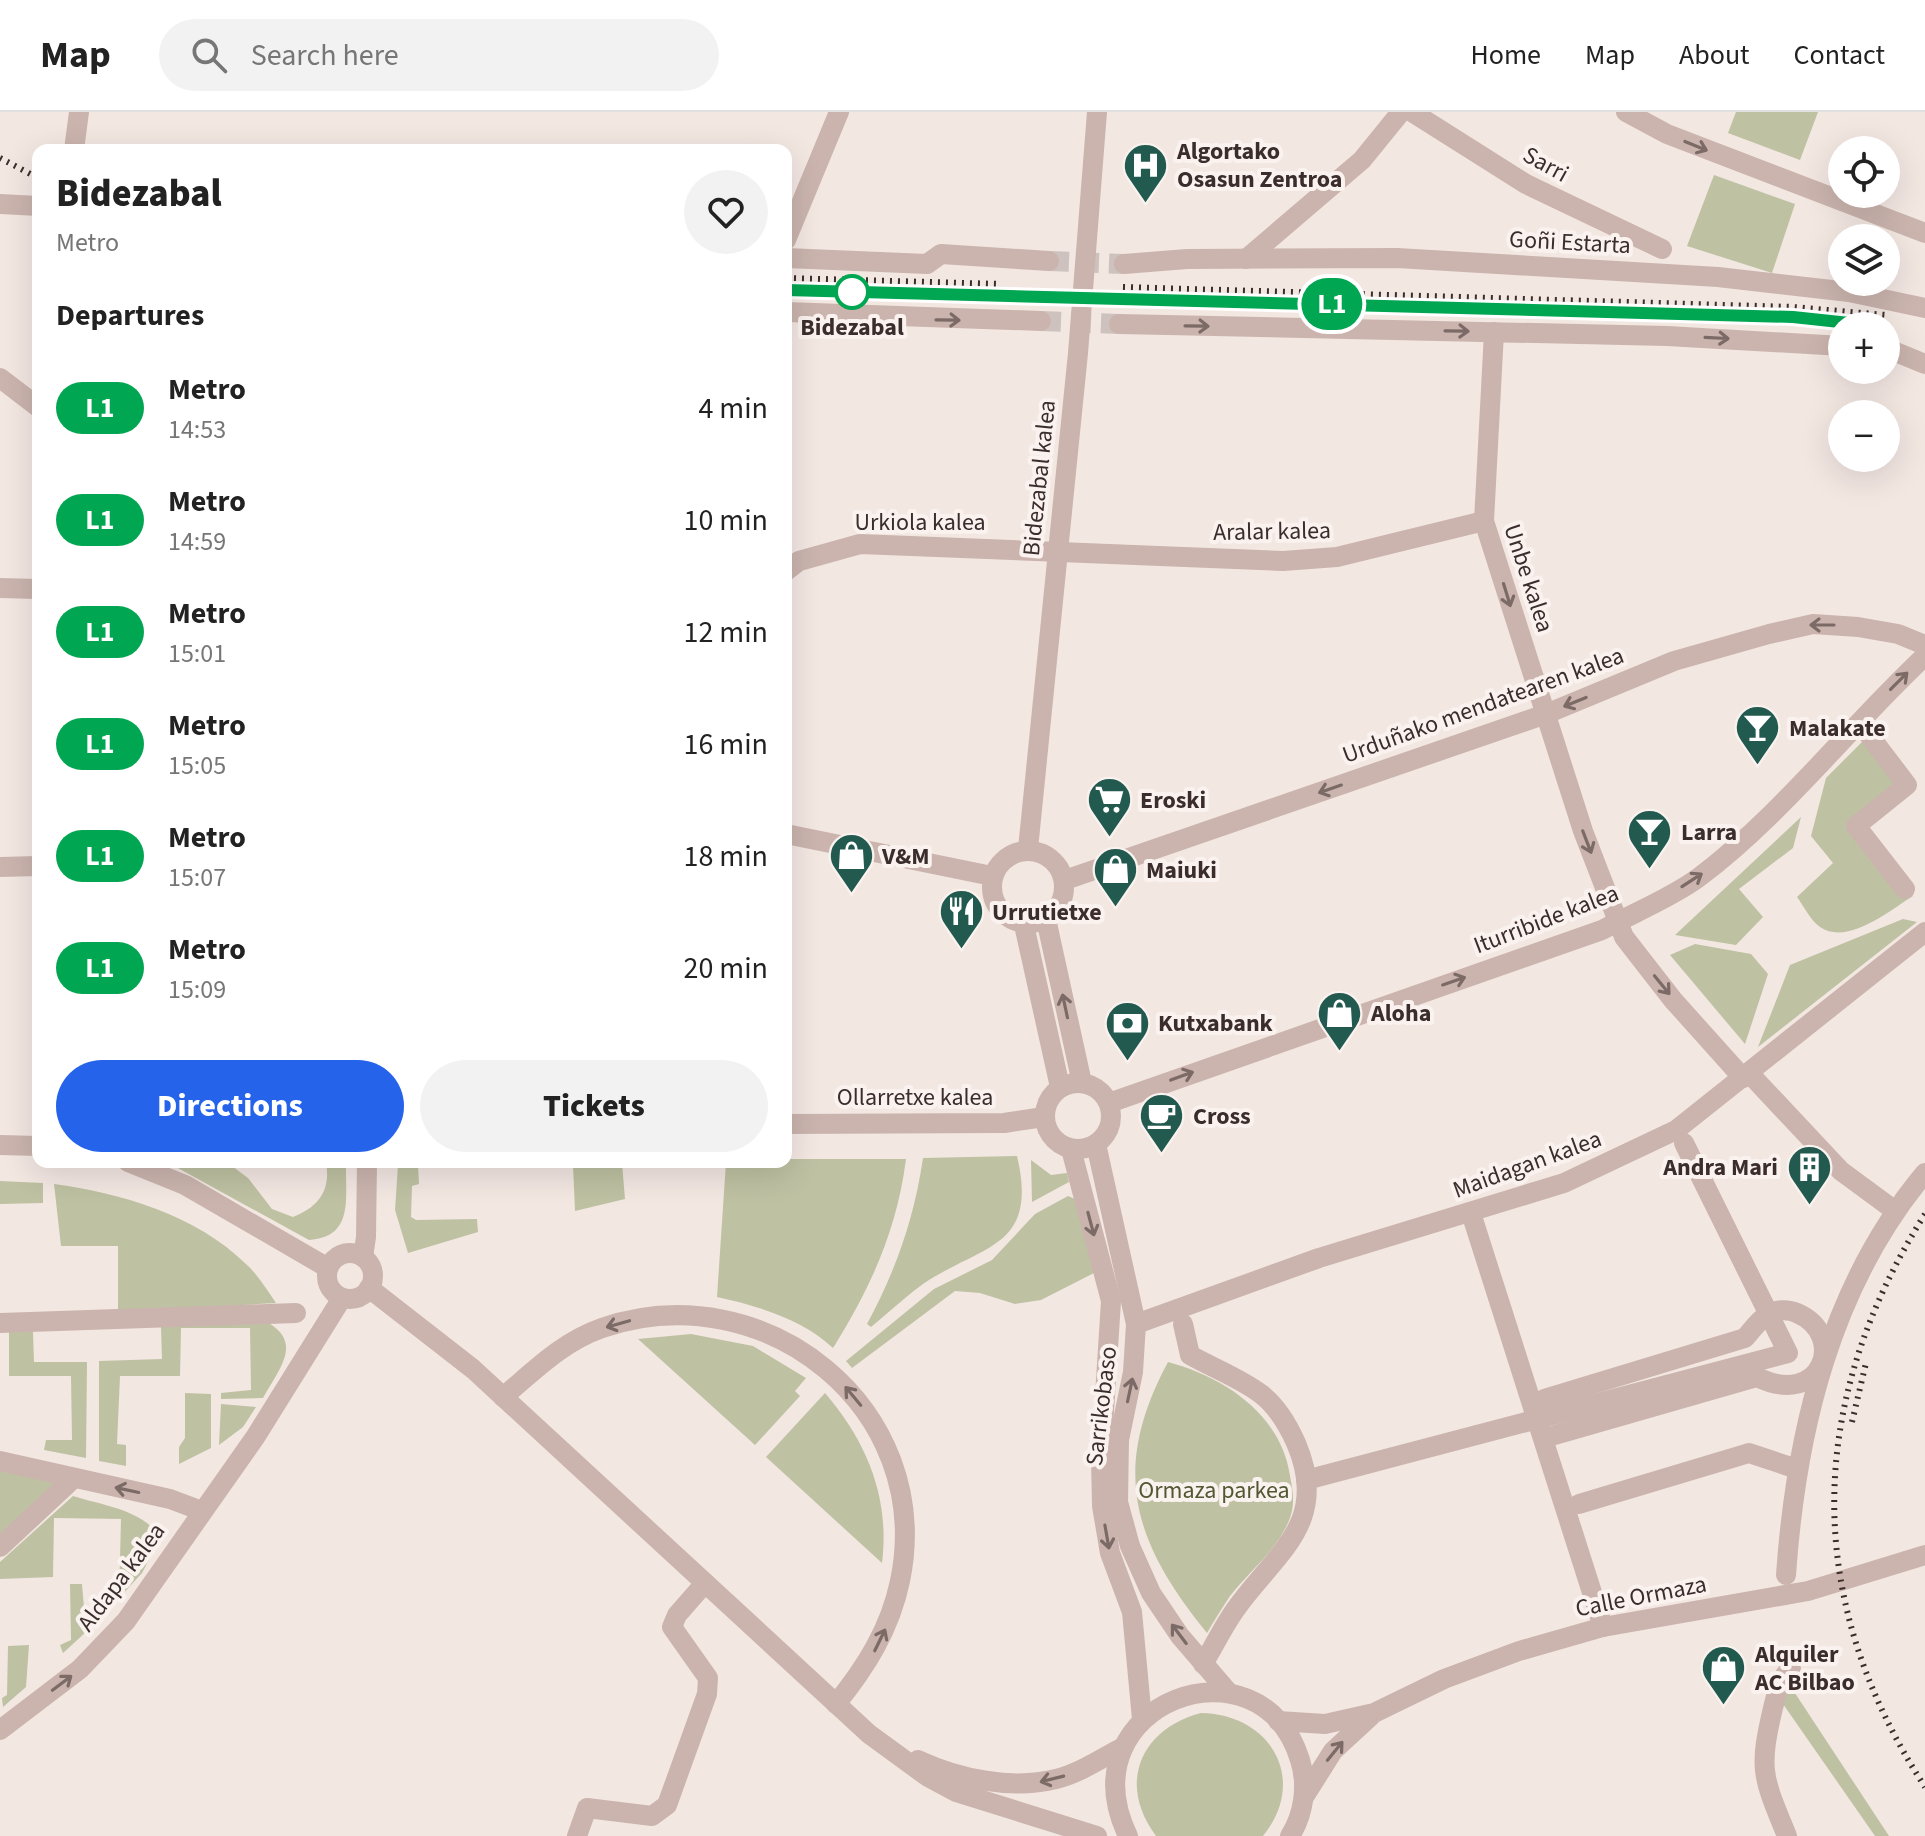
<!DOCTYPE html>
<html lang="en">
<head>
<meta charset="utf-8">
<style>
	body { margin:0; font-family:"Source Sans 3",sans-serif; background:#f2f2f2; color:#222; height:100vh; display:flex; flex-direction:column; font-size:30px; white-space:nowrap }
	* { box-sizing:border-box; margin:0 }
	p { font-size:26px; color:#767676 }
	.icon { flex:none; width:44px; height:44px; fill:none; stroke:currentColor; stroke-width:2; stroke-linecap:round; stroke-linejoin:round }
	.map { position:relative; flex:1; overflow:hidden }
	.panel { position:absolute; left:32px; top:32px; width:760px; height:1024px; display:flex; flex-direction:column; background:#fff; border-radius:16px; box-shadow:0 8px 32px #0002 }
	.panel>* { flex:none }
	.badge { padding:0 16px; border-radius:26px; font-size:28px; line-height:52px }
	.controls { position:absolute; left:1828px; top:24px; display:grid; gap:16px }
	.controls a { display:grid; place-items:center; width:72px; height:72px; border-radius:50%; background:#fff; box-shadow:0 8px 32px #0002; font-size:40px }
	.map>.badge { position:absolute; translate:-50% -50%; box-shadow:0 0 0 4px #fff }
	h2 { padding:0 24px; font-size:30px; line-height:72px }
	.round { display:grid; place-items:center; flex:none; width:84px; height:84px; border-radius:42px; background:#f2f2f2 }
	.overview { display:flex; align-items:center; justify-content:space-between; height:136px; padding:0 24px }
	h1 { font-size:38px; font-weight:800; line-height:60px }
	.cta { display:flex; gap:16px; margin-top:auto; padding:16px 24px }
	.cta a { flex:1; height:92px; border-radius:48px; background:#2563eb; color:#fff; font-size:32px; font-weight:800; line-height:92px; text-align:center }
	.cta a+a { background:#f2f2f2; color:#222 }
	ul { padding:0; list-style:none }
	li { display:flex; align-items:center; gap:24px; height:112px; padding:0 24px }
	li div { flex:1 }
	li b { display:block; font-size:30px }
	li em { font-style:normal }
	li .badge { min-width:88px; font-weight:700; text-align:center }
	header { display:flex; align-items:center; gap:48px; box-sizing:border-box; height:112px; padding:0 40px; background:#fff; border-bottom:2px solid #e0e0e0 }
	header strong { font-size:38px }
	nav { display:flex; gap:44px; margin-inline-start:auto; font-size:28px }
	.search { width:560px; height:72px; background:#f2f2f2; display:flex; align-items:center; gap:20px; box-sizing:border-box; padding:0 28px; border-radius:44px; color:#767676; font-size:30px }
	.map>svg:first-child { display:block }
	.green { fill:#bec1a2 }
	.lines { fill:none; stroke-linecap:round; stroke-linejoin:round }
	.minor-tunnel { stroke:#cec2be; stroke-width:20; stroke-dasharray:20 10; stroke-linecap:butt }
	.minor { stroke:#cbb4ae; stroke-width:20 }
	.rail { stroke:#3a2d2c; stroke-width:6; stroke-dasharray:2 6; stroke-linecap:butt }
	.oneway { stroke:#7b6a66 }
	.line-casing { stroke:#fff; stroke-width:18 }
	.line { stroke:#00a651; stroke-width:12 }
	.stop-dot { fill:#fff; stroke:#00a651; stroke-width:4 }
	.labels { text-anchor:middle; stroke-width:8; stroke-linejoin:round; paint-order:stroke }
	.poi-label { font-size:24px; font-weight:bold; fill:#3a2d2c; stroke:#faf2ef; text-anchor:start }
	.street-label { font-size:24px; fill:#3a2d2c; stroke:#faf2ef }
	.stop-label { font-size:24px; font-weight:bold; fill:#3a2d2c; stroke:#faf2ef }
	.park-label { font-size:24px; fill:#525731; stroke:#faf2ef }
</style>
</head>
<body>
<header>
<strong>Map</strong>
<div class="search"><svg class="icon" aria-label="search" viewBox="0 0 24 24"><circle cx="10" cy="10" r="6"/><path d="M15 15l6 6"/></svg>Search here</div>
<nav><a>Home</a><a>Map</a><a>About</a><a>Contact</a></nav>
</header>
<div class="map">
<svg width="1925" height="1724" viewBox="0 0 1925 1724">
	<rect width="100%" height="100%" fill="#f3e7e2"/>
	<!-- green -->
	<g class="green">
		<polygon points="1736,0 1818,0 1800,48 1728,21"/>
		<polygon points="1714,63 1795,92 1772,161 1687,134"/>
		<path d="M1869,623L1907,673L1856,714L1913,784C1890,798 1848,834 1820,815C1811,809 1803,793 1797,785L1833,751L1811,724L1826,666Z"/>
		<polygon points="1801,705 1793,736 1739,777 1763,805 1736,833 1675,823"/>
		<polygon points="1903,807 1917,810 1758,935 1790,853"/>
		<polygon points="1695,832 1751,842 1768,862 1745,932 1670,843"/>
		<path d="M1017,1044C1039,1137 982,1132 923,1172C905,1185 888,1201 871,1215L867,1212C896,1158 914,1107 923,1046Z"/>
		<path d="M786,1047H906C897,1118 871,1175 833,1236C802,1207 758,1194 717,1185L726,1050H786Z"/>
		<polygon points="1031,1048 1051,1063 1067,1061 1069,1070 1032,1090"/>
		<path d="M193,1050L228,1051L248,1066L272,1097L293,1105C319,1095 331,1078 326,1050H346C345,1085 355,1125 309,1128L176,1055Z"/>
		<polygon points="622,1051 625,1087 575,1099 573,1053"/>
		<polygon points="398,1053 418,1053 419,1072 412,1074 411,1105 416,1108 477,1107 478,1120 408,1141 395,1098"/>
		<polygon points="0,1069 43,1071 43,1091 0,1092"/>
		<path d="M54,1072C121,1081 196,1103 246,1152C258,1163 267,1178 276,1191L118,1200V1134H61Z"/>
		<polygon points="1068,1084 1075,1087 1094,1161 1041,1188 1015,1192 980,1181 955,1179 852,1256 846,1249 934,1177 992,1148 1035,1102"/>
		<path d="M261,1207C306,1228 280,1255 263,1286L221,1287V1281L251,1278L250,1216H181L180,1264H120L117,1332L126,1333V1354L99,1349V1249L162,1247L161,1215Z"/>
		<polygon points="9,1220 33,1220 34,1250 87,1250 86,1346 44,1338 46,1328 72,1328 71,1264 9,1264"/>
		<polygon points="691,1222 753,1234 806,1266 795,1279 800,1284 755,1333 638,1227"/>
		<path d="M1168,1250C1224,1265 1281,1302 1290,1364C1293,1379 1295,1391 1290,1406C1278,1438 1250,1458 1230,1484C1222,1496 1214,1509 1207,1521C1133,1430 1110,1358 1168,1250Z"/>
		<polygon points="185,1281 211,1282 211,1336 179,1352 179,1335 185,1326"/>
		<path d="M825,1281C867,1330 890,1386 882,1451L766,1345Z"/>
		<polygon points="221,1292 256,1295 243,1315 219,1333"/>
		<polygon points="0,1357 71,1374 0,1437"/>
		<path d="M73,1384C105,1394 140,1397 161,1425L142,1461L119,1486L121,1407L54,1406L53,1465L0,1467V1514V1450Z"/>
		<polygon points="70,1472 82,1472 86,1520 63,1541 60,1533 71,1528"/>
		<polygon points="29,1533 26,1575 3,1595 2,1586 7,1583 8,1534"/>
		<polygon points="1789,1572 1889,1724 1875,1724 1783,1592"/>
		<path d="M1201,1601C1270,1602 1309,1667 1263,1724H1156C1117,1672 1140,1617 1201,1601Z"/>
	</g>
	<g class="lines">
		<!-- minor-tunnel -->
		<g class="minor-tunnel">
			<polyline points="1049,149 1124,152"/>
			<polyline points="1041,209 1119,212"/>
		</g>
		<!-- minor -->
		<g class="minor">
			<polyline points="1412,0 1526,72 1662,137"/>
			<polyline points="1626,0 1667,22 1925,121"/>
			<polyline points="74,38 79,0"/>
			<polyline points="0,92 38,94"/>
			<polyline points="786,128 839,0"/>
			<polyline points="786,146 927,152 941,142 1049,149"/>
			<polyline points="1246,147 1362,48 1401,0"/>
			<polyline points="1124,152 1187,147 1397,146 1718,165 1849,180 1925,196"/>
			<polyline points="786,200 1041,209"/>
			<polyline points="1119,212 1667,224 1842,234"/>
			<polyline points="1494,220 1484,409 1583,719 1624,825 1673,888 1743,966"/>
			<polyline points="1886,236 1925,252"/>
			<polyline points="0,266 38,295"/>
			<polyline points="786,459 799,449 860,432 1283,449 1337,445 1484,409"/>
			<polyline points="0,476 38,477"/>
			<polyline points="1869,623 1907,673 1856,714 1905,777"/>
			<polyline points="786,722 992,764"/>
			<polyline points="1028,737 1078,241 1097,0"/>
			<circle cx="1028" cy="775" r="36"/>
			<polyline points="0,755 38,754"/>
			<polyline points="1065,768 1546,602 1674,549 1769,522 1813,512 1858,515 1898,522 1925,533"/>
			<polyline points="1046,807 1082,971"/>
			<polyline points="1024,813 1060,975"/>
			<polyline points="1749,961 1841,1059 1894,1098"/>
			<circle cx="1078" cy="1004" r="33"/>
			<path d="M1109,991L1602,818C1633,801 1669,787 1698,766C1781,704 1849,615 1925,544"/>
			<polyline points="786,1012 1004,1011 1044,1005"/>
			<polyline points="1096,1032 1136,1212 1133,1260 1119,1328 1118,1390 1130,1434 1151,1481 1180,1524 1229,1581"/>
			<polyline points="0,1033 38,1034"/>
			<polyline points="1071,1037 1111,1189 1101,1347 1102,1394 1110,1441 1132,1500 1142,1607"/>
			<polyline points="128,1050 185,1073 328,1156"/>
			<polyline points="1471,1101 1603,1515"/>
			<circle cx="350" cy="1164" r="23"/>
			<polyline points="363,1145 366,1125 367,1050"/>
			<polyline points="369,1176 473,1257 869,1622 928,1665 956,1680 1097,1724"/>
			<polyline points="0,1211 296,1201"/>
			<polyline points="1136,1212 1319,1146 1564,1071 1676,1018 1925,820"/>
			<path d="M1183,1212L1190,1243C1213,1256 1240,1266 1261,1282C1278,1295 1288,1313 1296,1331C1331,1412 1274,1442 1235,1498C1223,1515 1214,1534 1203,1552"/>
			<path d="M503,1285C534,1259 562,1230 602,1216C764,1160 936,1296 900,1469C890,1517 866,1555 836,1592"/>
			<path d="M1544,1287L1745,1226C1752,1218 1759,1208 1767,1203C1776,1197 1788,1197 1797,1201C1848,1223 1822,1297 1757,1265L1555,1323"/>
			<polyline points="0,1349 170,1387 202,1399"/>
			<polyline points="1306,1368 1788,1241 1684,1031"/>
			<polyline points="1579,1392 1749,1341 1797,1357"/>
			<polyline points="0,1435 73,1367"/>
			<path d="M1786,1463C1796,1319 1831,1173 1925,1061"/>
			<polyline points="1278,1609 1325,1612 1374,1601 1444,1567 1519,1539 1603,1515 1808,1479 1925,1443"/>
			<polyline points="0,1618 80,1557 126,1509 256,1324 342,1186"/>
			<path d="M918,1648C959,1667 1012,1678 1056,1667C1080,1661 1102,1646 1123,1635"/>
			<polyline points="1304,1685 1333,1639 1371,1604"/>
			<polyline points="577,1724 587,1696 652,1704 667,1693 707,1582 708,1566 672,1515 677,1503 705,1471"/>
			<path d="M1128,1724C1064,1591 1261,1519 1300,1648C1308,1673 1304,1702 1290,1724"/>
			<path d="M1787,1724C1763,1665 1758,1659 1773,1596C1777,1581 1779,1567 1791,1556"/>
		</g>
		<!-- rail -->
		<g class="rail">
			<polyline points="0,46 38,66"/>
			<polyline points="786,166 1001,172"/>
			<polyline points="1123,175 1793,195 1886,203"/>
			<path d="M1925,1102C1806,1291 1802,1486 1925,1675"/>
			<polyline points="1852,1310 1866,1251"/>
		</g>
	</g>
	<!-- one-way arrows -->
	<defs><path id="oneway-shaft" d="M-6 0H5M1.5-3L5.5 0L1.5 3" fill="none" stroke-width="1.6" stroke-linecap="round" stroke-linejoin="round" transform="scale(2)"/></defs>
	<g class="oneway">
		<use href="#oneway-shaft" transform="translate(1696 34) rotate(22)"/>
		<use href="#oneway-shaft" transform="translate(948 208) rotate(1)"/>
		<use href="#oneway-shaft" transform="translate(1197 214) rotate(1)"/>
		<use href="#oneway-shaft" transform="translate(1457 219) rotate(1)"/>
		<use href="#oneway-shaft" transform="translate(1717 226) rotate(3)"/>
		<use href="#oneway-shaft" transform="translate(1507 483) rotate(73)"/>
		<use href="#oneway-shaft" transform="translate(1822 513) rotate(-180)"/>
		<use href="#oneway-shaft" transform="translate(1899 569) rotate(-45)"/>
		<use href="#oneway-shaft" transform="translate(1575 590) rotate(158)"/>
		<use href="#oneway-shaft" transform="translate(1330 677) rotate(161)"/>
		<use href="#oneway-shaft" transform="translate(1587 730) rotate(69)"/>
		<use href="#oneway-shaft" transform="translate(1692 768) rotate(-33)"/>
		<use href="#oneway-shaft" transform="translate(1454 869) rotate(-19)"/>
		<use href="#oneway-shaft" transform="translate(1662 873) rotate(51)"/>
		<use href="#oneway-shaft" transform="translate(1065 894) rotate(-102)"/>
		<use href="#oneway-shaft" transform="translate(1182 964) rotate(-20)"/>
		<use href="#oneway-shaft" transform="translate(1091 1112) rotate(75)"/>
		<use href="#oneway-shaft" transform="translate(618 1212) rotate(164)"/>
		<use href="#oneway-shaft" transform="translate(1130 1278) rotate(-78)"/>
		<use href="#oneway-shaft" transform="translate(853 1284) rotate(-130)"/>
		<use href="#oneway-shaft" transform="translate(127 1378) rotate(-168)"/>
		<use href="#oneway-shaft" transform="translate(1107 1425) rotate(80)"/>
		<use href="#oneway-shaft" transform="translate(1179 1522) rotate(-127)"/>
		<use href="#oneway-shaft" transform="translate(880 1528) rotate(-64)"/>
		<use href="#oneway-shaft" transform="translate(62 1571) rotate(-37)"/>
		<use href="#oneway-shaft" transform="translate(1335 1639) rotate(-51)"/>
		<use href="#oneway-shaft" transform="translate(1052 1667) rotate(166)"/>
	</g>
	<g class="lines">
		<defs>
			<polyline id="line" points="786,178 1793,205 1877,214"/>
		</defs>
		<!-- line casing -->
		<use href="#line" class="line-casing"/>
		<!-- line -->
		<use href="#line" class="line"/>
	</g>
	<!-- icons -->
	<defs>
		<symbol id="hospital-pin" viewBox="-11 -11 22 30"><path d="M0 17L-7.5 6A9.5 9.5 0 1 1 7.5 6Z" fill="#235a50" stroke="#faf2ef"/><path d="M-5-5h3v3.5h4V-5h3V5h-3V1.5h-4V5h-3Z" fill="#fff"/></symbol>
		<symbol id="bar-pin" viewBox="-11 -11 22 30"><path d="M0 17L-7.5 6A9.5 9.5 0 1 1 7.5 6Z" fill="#235a50" stroke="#faf2ef"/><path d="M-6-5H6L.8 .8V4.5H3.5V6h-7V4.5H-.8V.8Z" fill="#fff"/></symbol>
		<symbol id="supermarket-pin" viewBox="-11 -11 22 30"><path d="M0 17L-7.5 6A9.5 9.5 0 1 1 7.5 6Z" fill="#235a50" stroke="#faf2ef"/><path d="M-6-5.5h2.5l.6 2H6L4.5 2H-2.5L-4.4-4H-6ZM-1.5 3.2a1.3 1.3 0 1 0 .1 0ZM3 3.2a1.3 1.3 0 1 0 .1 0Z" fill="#fff"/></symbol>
		<symbol id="shop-pin" viewBox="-11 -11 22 30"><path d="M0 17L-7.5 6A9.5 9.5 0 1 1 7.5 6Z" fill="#235a50" stroke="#faf2ef"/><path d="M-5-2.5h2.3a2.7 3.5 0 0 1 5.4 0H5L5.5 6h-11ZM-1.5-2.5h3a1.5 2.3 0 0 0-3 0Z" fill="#fff"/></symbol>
		<symbol id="restaurant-pin" viewBox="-11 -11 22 30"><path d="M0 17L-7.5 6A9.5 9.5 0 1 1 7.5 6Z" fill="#235a50" stroke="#faf2ef"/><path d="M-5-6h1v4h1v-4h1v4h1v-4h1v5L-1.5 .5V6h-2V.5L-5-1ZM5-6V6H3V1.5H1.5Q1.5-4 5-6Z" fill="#fff"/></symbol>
		<symbol id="bank-pin" viewBox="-11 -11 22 30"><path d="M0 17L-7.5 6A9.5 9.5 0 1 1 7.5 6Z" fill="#235a50" stroke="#faf2ef"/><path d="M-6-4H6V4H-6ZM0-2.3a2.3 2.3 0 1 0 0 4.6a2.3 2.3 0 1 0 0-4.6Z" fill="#fff"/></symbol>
		<symbol id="cafe-pin" viewBox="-11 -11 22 30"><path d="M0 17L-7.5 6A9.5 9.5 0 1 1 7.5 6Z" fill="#235a50" stroke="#faf2ef"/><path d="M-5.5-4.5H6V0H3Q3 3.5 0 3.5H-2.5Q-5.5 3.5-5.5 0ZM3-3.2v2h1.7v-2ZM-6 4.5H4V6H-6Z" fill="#fff"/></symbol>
		<symbol id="building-pin" viewBox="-11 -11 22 30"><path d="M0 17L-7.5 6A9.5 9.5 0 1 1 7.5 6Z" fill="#235a50" stroke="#faf2ef"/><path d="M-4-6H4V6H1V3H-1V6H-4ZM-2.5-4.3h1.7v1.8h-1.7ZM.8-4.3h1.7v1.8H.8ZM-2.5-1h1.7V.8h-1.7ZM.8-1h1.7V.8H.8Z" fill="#fff"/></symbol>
	</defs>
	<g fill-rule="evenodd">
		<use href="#hospital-pin" x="1120" y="28" width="51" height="69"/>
		<use href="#bar-pin" x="1732" y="590" width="51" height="69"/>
		<use href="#supermarket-pin" x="1084" y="662" width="51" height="69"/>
		<use href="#bar-pin" x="1624" y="694" width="51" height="69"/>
		<use href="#shop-pin" x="826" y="718" width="51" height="69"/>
		<use href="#shop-pin" x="1090" y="732" width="51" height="69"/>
		<use href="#restaurant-pin" x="936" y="774" width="51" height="69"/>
		<use href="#shop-pin" x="1314" y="876" width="51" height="69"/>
		<use href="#bank-pin" x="1102" y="886" width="51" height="69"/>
		<use href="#cafe-pin" x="1136" y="978" width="51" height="69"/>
		<use href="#building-pin" x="1784" y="1030" width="51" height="69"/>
		<use href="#shop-pin" x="1698" y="1530" width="51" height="69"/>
	</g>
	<!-- markers -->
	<circle class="stop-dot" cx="852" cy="180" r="16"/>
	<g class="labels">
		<!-- poi labels -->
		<g class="poi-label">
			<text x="1177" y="47">Algortako<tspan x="1177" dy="28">Osasun Zentroa</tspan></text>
			<text x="1789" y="624">Malakate</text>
			<text x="1140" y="696">Eroski</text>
			<text x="1681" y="728">Larra</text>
			<text x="882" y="752">V&amp;M</text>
			<text x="1146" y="766">Maiuki</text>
			<text x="992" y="808">Urrutietxe</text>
			<text x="1371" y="909">Aloha</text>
			<text x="1158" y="919">Kutxabank</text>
			<text x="1193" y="1012">Cross</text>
			<text x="1778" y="1063" text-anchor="end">Andra Mari</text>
			<text x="1755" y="1550">Alquiler<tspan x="1755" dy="28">AC Bilbao</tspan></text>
		</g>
		<!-- street labels -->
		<g class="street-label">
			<text transform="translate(1546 52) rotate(29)" y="8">Sarri</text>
			<text transform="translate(1570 130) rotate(3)" y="8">Goñi Estarta</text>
			<text transform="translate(1039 366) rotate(-84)" y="8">Bidezabal kalea</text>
			<text x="920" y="418">Urkiola kalea</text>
			<text transform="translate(1272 419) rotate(-1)" y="8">Aralar kalea</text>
			<text transform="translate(1529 466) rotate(72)" y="8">Unbe kalea</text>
			<text transform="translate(1483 593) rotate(-20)" y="8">Urduñako mendatearen kalea</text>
			<text transform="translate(1546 807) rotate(-21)" y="8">Iturribide kalea</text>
			<text x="915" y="993">Ollarretxe kalea</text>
			<text transform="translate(1527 1052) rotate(-20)" y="8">Maidagan kalea</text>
			<text transform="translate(1101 1294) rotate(-83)" y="8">Sarrikobaso</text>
			<text transform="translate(121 1465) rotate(-53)" y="8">Aldapa kalea</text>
			<text transform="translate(1641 1484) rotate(-11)" y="8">Calle Ormaza</text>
		</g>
		<!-- stop labels -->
		<g class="stop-label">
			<text x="852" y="223">Bidezabal</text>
		</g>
		<!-- park labels -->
		<g class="park-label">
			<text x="1214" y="1386">Ormaza parkea</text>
		</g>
	</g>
</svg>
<div class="controls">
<a><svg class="icon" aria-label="locate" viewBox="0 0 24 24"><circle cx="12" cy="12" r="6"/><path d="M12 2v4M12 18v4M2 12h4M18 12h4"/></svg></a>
<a><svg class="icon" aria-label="layers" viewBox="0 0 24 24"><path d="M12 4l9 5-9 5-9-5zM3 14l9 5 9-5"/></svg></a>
<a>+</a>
<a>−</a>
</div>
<b class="badge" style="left:1332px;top:192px;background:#00a651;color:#fff">L1</b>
<section class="panel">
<div class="overview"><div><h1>Bidezabal</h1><p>Metro</p></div><a class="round"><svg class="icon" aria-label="heart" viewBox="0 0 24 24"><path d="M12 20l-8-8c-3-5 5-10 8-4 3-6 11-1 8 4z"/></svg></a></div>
<h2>Departures</h2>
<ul>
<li><span class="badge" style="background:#00a651;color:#fff">L1</span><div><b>Metro</b><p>14:53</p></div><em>4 min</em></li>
<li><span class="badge" style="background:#00a651;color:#fff">L1</span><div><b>Metro</b><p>14:59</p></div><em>10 min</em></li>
<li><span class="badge" style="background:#00a651;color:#fff">L1</span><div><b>Metro</b><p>15:01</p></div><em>12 min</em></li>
<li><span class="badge" style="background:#00a651;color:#fff">L1</span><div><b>Metro</b><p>15:05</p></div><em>16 min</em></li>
<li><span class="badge" style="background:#00a651;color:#fff">L1</span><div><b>Metro</b><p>15:07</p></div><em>18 min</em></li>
<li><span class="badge" style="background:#00a651;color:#fff">L1</span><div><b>Metro</b><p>15:09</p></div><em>20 min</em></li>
</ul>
<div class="cta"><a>Directions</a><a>Tickets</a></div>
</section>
</div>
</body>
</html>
